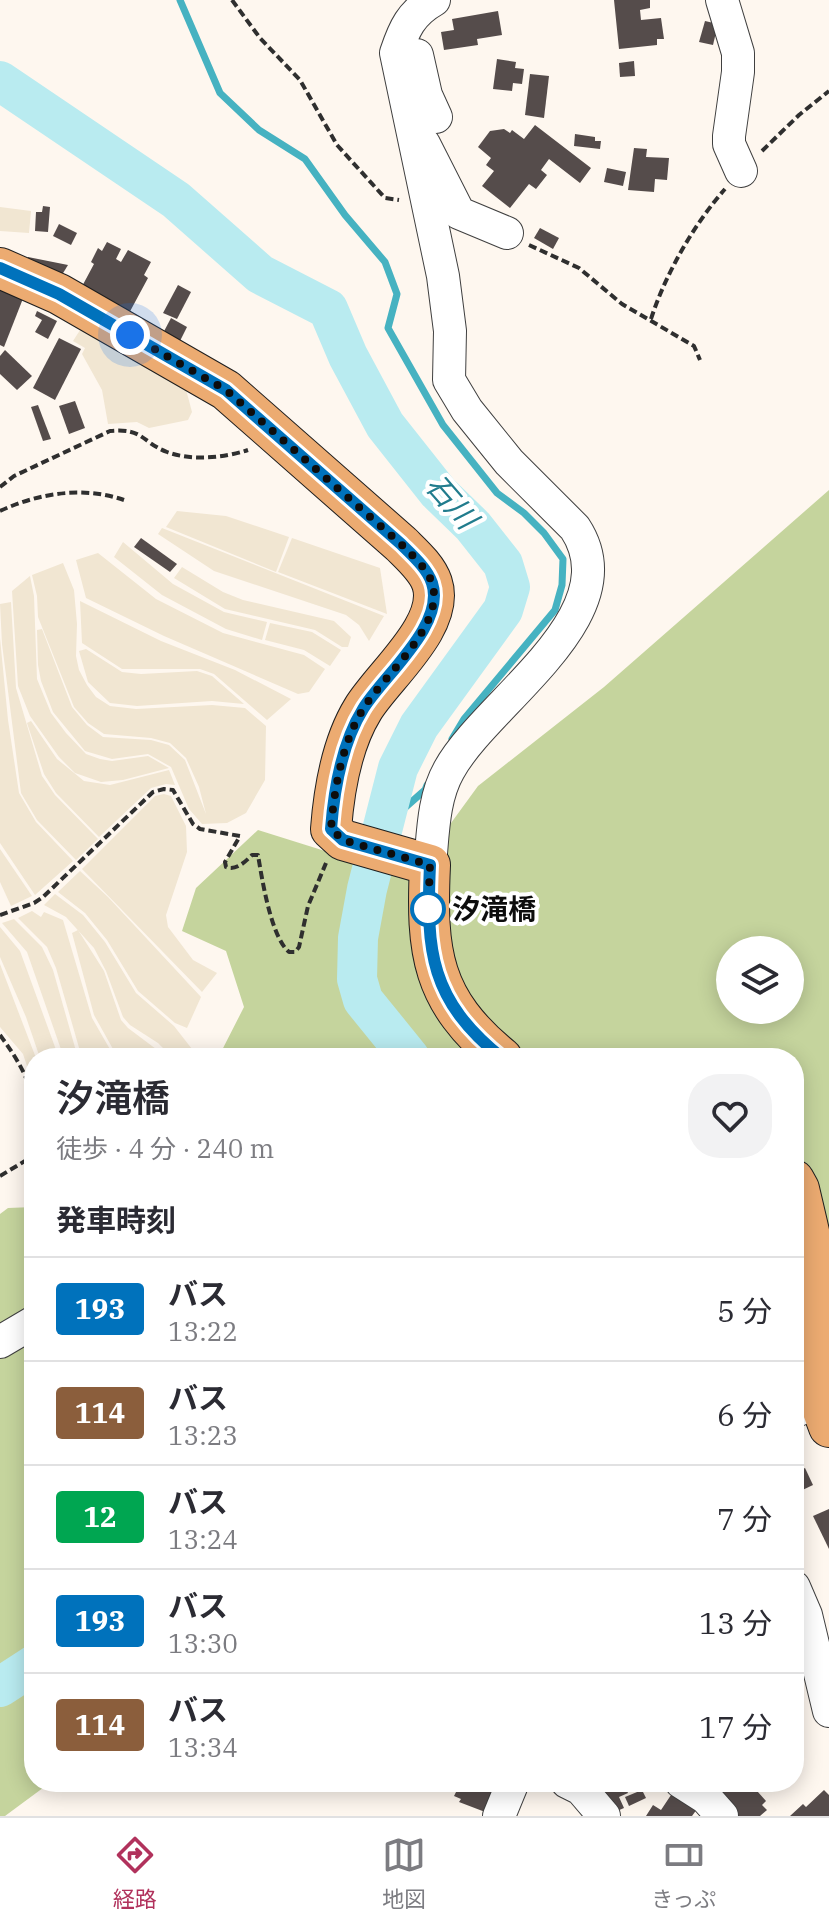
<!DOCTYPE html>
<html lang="ja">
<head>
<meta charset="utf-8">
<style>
	body { margin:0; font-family:"IBM Plex Serif","Noto Sans JP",serif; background:#f2f2f3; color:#2b2b33; height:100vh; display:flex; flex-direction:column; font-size:30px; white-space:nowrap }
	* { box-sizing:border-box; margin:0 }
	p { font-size:26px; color:#7c7c81 }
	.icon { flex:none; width:44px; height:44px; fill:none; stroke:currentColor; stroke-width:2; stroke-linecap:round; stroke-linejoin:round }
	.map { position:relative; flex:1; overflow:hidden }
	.sheet { position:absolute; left:24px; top:1048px; width:780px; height:744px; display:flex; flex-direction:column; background:#fff; border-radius:32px; box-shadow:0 4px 20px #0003 }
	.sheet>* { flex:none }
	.badge { padding:0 16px; border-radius:6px; font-size:28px; line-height:52px }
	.controls { position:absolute; left:716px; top:936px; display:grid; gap:16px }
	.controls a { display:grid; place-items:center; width:88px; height:88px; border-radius:50%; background:#fff; box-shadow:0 4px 20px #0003; font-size:40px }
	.you { position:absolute; width:40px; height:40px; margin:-20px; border:6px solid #fff; border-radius:50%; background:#1a73e8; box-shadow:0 0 0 12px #1a73e833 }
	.map>.badge { position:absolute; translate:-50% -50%; box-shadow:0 0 0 4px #fff }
	h2 { padding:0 32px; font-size:30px; line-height:72px }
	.round { display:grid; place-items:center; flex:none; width:84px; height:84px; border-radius:32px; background:#f2f2f3 }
	.headline { display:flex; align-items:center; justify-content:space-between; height:136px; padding:0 32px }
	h1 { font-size:38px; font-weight:600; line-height:60px }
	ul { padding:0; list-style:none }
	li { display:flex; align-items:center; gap:24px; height:104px; padding:0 32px; border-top:2px solid #e1e1e2 }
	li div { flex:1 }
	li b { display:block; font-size:30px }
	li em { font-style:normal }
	li .badge { min-width:88px; font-weight:700; text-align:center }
	.dock { display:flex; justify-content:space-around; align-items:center; height:112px; border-top:2px solid #e1e1e2; background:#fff; font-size:22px; color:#7c7c81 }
	.dock a { display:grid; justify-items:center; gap:4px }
	.dock .current { color:#b1325c }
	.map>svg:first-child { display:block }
	.farmland { fill:#f1e6d2 }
	.forest { fill:#c5d49d; fill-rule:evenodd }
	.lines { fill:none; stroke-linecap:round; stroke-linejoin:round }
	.stream { stroke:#46b2c1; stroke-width:7 }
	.river { stroke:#b9ebf0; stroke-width:40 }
	.building { fill:#554c4b }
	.minor-casing { stroke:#404040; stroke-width:34 }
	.major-casing { stroke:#1e1e1e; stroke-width:42 }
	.path { stroke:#2f2f2f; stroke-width:4; stroke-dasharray:8 4; stroke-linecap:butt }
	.minor { stroke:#fff; stroke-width:32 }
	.major { stroke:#ecab71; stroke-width:40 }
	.line-casing { stroke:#fff; stroke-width:18 }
	.line { stroke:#0072bc; stroke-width:12 }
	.walk { stroke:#0d0d0d; stroke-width:8; stroke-dasharray:0 14.4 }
	.stop-dot { fill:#fff; stroke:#0072bc; stroke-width:4 }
	.labels { text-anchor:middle; stroke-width:8; stroke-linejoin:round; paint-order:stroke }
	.stop-label { font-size:28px; font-weight:bold; fill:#0d0d0d; stroke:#fff; text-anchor:start }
	.water-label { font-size:30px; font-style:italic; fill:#217c8d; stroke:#fff }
</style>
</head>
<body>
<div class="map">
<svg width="829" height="1816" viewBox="0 0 829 1816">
	<rect width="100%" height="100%" fill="#fef7ef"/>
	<!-- farmland -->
	<g class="farmland">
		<polygon points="0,207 31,211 29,233 0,231"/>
		<polygon points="84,324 184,382 192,412 188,420 149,428 137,422 108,424 102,390 82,354 85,348 73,341"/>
		<polygon points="177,511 226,516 289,537 276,572 166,527"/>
		<polygon points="162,528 384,616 369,641 359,625 346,615 214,571 158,534"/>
		<polygon points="292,538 380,568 387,614 278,572"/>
		<polygon points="123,542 173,584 224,612 267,622 262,640 226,629 162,595 114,557"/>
		<polygon points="98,553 156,599 223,633 304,655 325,669 309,692 298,694 164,636 86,598 76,560"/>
		<polygon points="63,563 74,590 77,624 76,656 79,670 87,685 96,697 110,706 136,709 212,705 245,708 266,726 265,780 246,813 227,823 202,824 189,809 171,767 148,754 112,759 85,751 53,712 41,681 38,665 37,630 42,629 72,707 87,725 103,737 151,740 169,745 185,760 206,814 199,787 186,758 170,743 151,738 104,734 88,723 74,707 38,617 37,596 32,575"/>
		<polygon points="182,567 223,592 243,600 334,621 351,637 348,647 342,647 315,630 225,609 174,578"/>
		<polygon points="30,576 34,596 37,679 51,713 66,733 86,754 100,759 112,761 148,756 169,768 123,780 101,782 75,773 59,757 30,716 18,686 12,591"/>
		<polygon points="80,601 161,641 235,670 291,699 267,720 214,674 200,669 122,669 82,643"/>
		<polygon points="11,602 16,688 42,776 55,795 98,839 76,860 37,820 21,793 2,644 0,604"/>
		<polygon points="270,623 312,632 341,650 330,666 304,650 265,640"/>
		<polygon points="0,638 8,720 19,793 36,822 73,861 35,895 0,843"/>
		<polygon points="86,649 122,672 141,674 197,671 212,676 244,704 212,701 137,706 110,703 88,682 79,651"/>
		<polygon points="31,721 57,759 84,781 110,785 169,770 175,785 166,784 151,788 99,837 56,793 44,774 27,723"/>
		<polygon points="164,794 171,796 186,826 187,852 166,915 168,927 193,960 217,973 202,992 82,869 155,796"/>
		<polygon points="0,849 32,896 11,906 0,882"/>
		<polygon points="80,871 108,897 201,997 187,1028 175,1023 138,991 107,940 85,913 58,892"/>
		<polygon points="55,894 83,915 105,942 136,993 174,1026 199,1058 173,1058 158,1043 130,1025 123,1017 106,971 94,948 66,917 44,905"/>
		<polygon points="32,911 41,917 44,912 63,920 92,1018 115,1058 82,1058 56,968 47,947 18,918"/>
		<polygon points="14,919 42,947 53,970 78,1058 64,1058 27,952 2,923"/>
		<polygon points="0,927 20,951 59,1058 40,1058 26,1017 0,957"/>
		<polygon points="78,930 104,971 121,1020 128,1028 168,1058 118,1058 94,1015 72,933"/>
		<polygon points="0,964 36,1058 34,1087 23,1054 0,1027"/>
	</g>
	<!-- forest -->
	<g class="forest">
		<path d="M829,490V1397L794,1400V1058H218L244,1007L226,951L182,931L196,888L258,830L411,878L478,786L604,687ZM730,950H790V1010H730Z"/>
		<polygon points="34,1207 34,1782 51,1782 5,1816 0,1816 0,1214 8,1208"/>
	</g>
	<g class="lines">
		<!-- stream -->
		<g class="stream">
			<polyline points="180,0 220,93 259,130 305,159 345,215 385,262 397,294 388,328 443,425 497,493 524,513 544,533 563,559 562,585 555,610 464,719 452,739"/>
			<polyline points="383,827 425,790 427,785"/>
		</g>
		<!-- river -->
		<g class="river">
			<polyline points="0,81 176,200 260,274 328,309 348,356 385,425 438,492 473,526 503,564 510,587 503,610 419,726 398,768 367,889 358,938 357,979 363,1000 410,1058"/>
			<polyline points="0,1687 34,1665"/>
		</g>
	</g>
	<!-- building -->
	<g class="building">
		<polygon points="614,0 650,0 650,8 640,10 641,20 661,18 664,39 657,39 657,45 619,49"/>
		<polygon points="498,11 502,35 477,39 478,45 444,50 441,32 454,30 452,19"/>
		<polygon points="705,21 718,24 713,45 699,42"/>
		<polygon points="497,59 516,62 515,68 524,69 522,84 513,83 512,91 493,89"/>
		<polygon points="634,61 635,76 620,77 619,63"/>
		<polygon points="530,74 549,76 544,118 525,115"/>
		<polygon points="535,125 591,168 580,183 549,159 541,170 547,175 536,189 529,184 510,208 482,186 494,171 486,165 491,158 478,147 490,131 504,129 510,133 512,130 524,139"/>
		<polygon points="575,134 595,137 595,141 601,141 600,149 574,146"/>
		<polygon points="634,148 647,149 646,157 669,158 667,180 655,179 654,192 628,190"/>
		<polygon points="607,168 626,172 623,186 604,182"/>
		<polygon points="43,206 50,207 48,232 35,231 36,212 42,212"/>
		<polygon points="59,224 77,233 71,245 53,236"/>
		<polygon points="540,228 559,238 553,249 534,238"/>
		<polygon points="107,242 121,249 116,259 121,262 128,250 151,262 144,275 148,278 127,317 79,292 94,264 91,262 98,248 102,251"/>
		<polygon points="28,257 68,265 60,278 25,264"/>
		<polygon points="178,285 191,292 177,319 163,313"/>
		<polygon points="0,287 24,296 4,347 0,345"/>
		<polygon points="37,311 57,321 48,339 35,332 42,320 35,316"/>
		<polygon points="171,318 187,327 178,345 161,337"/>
		<polygon points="59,338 81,349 55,400 33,388"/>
		<polygon points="5,350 32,376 17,390 0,374 0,356"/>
		<polygon points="75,401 85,428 69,434 59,406"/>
		<polygon points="38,405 51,439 43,441 31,407"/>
		<polygon points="141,538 177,564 170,572 134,547"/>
		<polygon points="805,1468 813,1485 794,1494 794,1473"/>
		<polygon points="829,1509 829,1549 813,1516"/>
		<polygon points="452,1782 496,1782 504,1785 493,1815 459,1802 461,1799 454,1796 457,1790 450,1788"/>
		<polygon points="589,1782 623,1782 628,1793 619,1797 624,1808 610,1814"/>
		<polygon points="730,1782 749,1782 766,1801 762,1805 767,1810 760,1816 732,1816 719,1792"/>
		<polygon points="675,1789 700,1805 692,1816 646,1816 653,1805 661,1810"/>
		<polygon points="642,1790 646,1798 629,1806 625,1797"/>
		<polygon points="824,1790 829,1795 829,1816 790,1816 803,1804 806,1807"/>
	</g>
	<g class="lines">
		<defs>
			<g id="minor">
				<polyline points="722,0 738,53 738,72 729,136 729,144 741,171"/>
				<polyline points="417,55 426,95 436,117"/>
				<polyline points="424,144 459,213 507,233"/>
				<path d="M430,865C433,834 433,798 449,770C486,702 632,615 575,528L509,462L467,410L449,380L450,331L443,276L396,53C404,29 411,13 434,0"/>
				<polyline points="0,1342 34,1322"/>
				<polyline points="794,1412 819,1400"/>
				<polyline points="794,1587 806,1615 829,1711"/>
				<polyline points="567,1782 581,1789 604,1816"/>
				<polyline points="681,1782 706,1798 722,1816"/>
				<polyline points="499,1816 513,1782"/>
			</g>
			<g id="major">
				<path d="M0,268L59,294L226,390L401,544C412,555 427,568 432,583C446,625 383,676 363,709C342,743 334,790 331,829L343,840L430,865C426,952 431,1000 502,1058"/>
				<polyline points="794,1180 799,1189 810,1236 813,1333 819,1400 829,1427"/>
			</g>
		</defs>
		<!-- minor casing -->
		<use href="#minor" class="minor-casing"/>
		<!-- major casing -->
		<use href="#major" class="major-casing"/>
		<!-- path -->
		<g class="path">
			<polyline points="232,0 260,38 300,80 337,145 385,198 399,200"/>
			<polyline points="762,151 799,115 829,91"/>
			<polyline points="529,245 579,268 622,304 694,346 700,360"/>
			<path d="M651,319C665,275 694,224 725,189"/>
			<path d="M0,487L14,476L110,431C144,428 141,442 167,452C191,461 224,458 248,450"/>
			<path d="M0,511C39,493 83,486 124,500"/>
			<path d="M0,915L34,903L43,897L153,792L164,789L173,790L193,824L200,829L240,836L225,862L226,867C236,871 245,862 252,855H258C262,879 271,937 289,952H295L299,947L308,906L326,863"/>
			<path d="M0,1035C16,1057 31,1080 34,1107"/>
			<polyline points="0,1176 30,1158 34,1148"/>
		</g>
		<!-- minor -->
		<use href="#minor" class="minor"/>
		<!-- major -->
		<use href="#major" class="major"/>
	</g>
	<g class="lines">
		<defs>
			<path id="line" d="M0,268L59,294L226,390L401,544C412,555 427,568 432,583C446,625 383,676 363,709C342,743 334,790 331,829L343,840L430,865C426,952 430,1000 502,1058"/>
		</defs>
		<!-- line casing -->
		<use href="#line" class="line-casing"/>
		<!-- line -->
		<use href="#line" class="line"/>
		<!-- walk -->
		<path class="walk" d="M130,335L226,390L401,544C412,555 427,568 432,583C446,625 383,676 363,709C342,743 334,790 331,829L343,840L430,865L428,912V909"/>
	</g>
	<!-- markers -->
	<circle class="stop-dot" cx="428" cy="909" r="16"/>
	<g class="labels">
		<!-- stop labels -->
		<g class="stop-label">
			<text x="452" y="919">汐滝橋</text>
		</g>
		<!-- water labels -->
		<g class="water-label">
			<text transform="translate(451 502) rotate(49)" y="10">石川</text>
		</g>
	</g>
</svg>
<div class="controls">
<a><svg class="icon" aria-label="layers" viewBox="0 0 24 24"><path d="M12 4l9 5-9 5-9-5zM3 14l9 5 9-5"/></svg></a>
</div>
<div class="you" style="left:130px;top:335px"></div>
<section class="sheet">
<div class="headline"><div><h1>汐滝橋</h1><p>徒歩 · 4 分 · 240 m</p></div><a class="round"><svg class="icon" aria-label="heart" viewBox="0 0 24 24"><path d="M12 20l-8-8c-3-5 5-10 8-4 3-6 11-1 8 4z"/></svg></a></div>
<h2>発車時刻</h2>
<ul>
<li><span class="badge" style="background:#0072bc;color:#fff">193</span><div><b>バス</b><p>13:22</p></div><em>5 分</em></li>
<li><span class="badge" style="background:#8b5e3c;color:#fff">114</span><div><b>バス</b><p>13:23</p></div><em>6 分</em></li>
<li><span class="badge" style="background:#00a651;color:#fff">12</span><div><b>バス</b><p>13:24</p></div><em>7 分</em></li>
<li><span class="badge" style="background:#0072bc;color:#fff">193</span><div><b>バス</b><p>13:30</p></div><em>13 分</em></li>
<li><span class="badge" style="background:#8b5e3c;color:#fff">114</span><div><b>バス</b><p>13:34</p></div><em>17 分</em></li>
</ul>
</section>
</div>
<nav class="dock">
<a class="current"><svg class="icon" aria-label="directions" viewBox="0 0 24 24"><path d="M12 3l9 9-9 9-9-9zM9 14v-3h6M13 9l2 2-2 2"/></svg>経路</a>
<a><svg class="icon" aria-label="map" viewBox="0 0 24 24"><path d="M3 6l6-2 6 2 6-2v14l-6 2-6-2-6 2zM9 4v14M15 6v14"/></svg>地図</a>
<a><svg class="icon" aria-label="tickets" viewBox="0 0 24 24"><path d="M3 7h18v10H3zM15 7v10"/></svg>きっぷ</a>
</nav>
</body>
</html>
